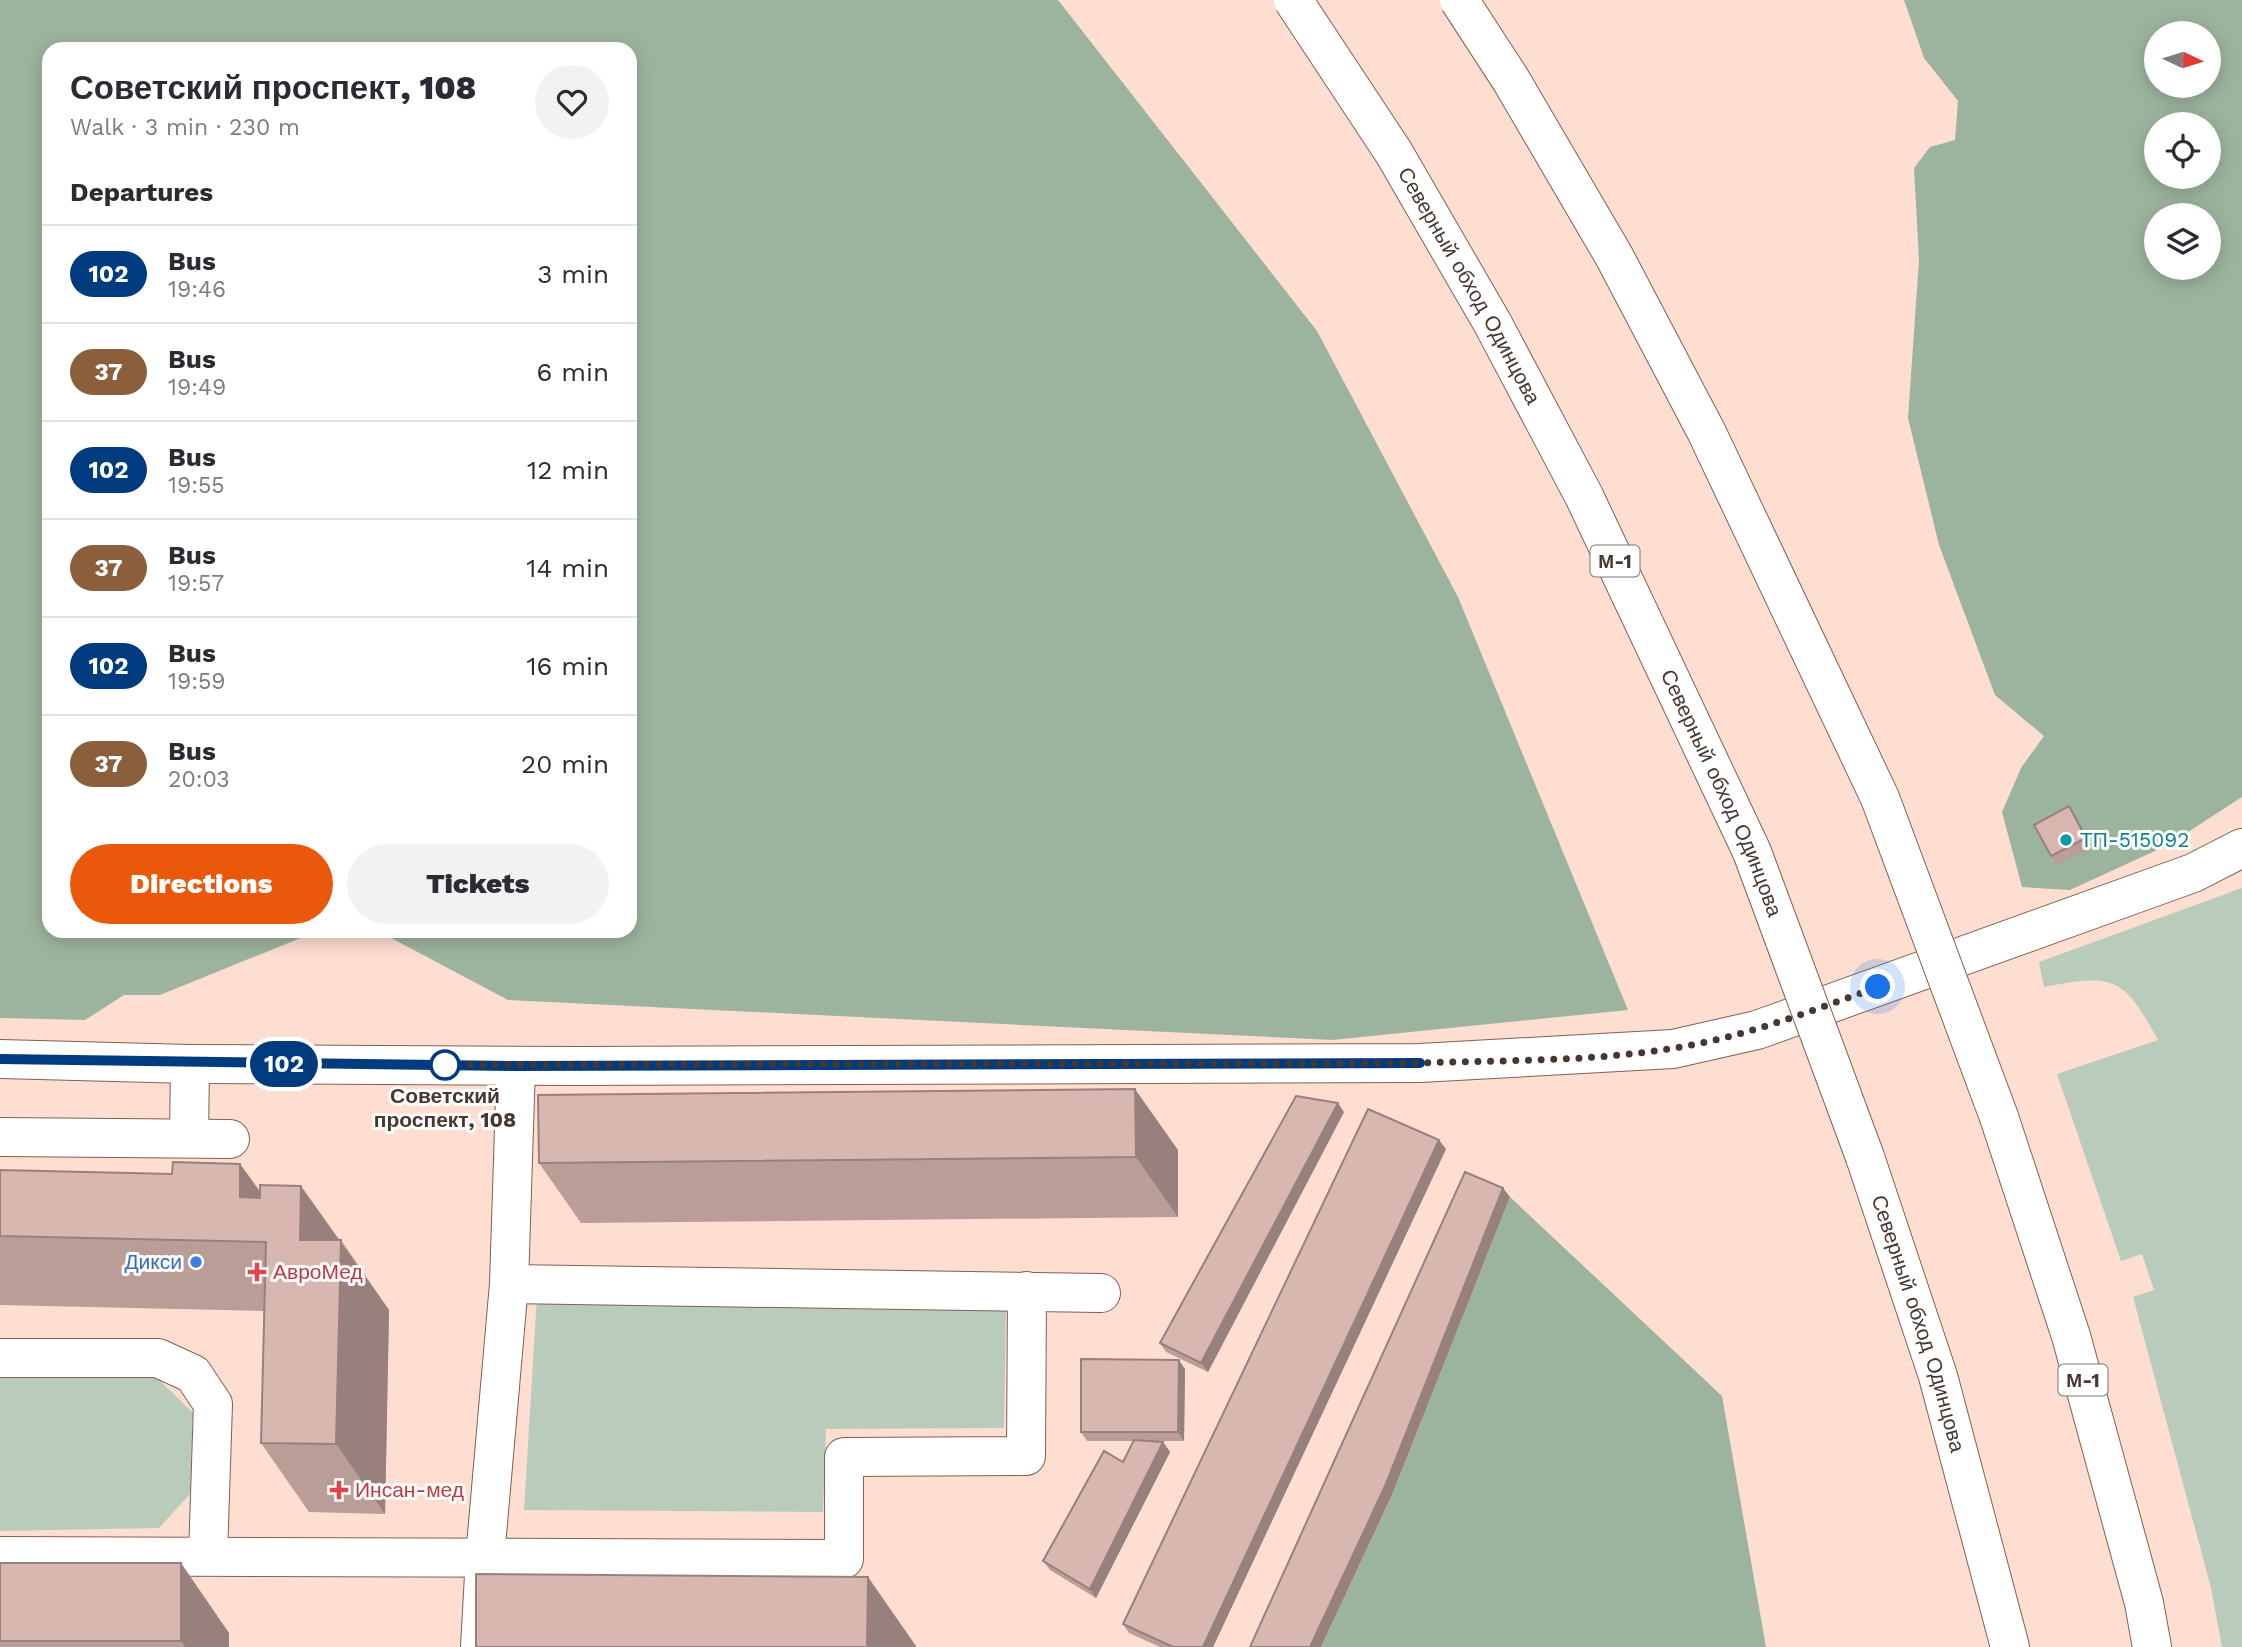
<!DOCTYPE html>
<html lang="en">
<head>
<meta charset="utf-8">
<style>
	body { margin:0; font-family:"Work Sans",sans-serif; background:#f2f2f3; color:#2b2b33; height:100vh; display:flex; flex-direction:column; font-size:26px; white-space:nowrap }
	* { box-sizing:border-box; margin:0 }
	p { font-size:23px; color:#7c7c81 }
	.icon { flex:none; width:38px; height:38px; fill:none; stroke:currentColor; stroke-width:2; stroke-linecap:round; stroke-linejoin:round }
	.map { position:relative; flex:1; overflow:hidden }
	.side { position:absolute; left:42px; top:42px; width:595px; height:896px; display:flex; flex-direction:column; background:#fff; border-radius:21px; box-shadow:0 4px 18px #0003 }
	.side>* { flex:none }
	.badge { padding:0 14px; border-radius:23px; font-size:24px; line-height:46px }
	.needle { width:46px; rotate:94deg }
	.fabs { position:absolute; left:2144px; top:21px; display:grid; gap:14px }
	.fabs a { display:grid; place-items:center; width:77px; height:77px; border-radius:50%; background:#fff; box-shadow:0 4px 18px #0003; font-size:35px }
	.you { position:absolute; width:35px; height:35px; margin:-18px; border:5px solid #fff; border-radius:50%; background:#1a73e8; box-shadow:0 0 0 10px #1a73e833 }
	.map>.badge { position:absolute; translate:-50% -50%; box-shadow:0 0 0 4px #fff }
	h2 { padding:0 28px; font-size:26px; line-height:63px }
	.round { display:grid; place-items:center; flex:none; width:74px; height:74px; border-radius:37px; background:#f2f2f3 }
	.headline { display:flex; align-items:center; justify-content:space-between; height:119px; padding:0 28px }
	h1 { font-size:33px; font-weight:800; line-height:52px }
	.cta { display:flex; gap:14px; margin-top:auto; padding:14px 28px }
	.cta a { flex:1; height:80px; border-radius:42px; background:#ea580c; color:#fff; font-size:28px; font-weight:800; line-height:80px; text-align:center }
	.cta a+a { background:#f2f2f3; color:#2b2b33 }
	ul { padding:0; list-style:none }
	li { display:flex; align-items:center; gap:21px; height:98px; padding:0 28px; border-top:2px solid #e1e1e2 }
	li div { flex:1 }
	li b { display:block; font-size:26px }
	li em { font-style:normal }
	li .badge { min-width:77px; font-weight:700; text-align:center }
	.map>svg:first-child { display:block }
	.green { fill:#b9ccbb }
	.forest { fill:#9cb49e; fill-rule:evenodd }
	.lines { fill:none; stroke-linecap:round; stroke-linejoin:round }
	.minor-casing { stroke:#816052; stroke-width:40 }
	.highway-casing { stroke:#816052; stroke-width:40 }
	.minor { stroke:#fff; stroke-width:38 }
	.highway { stroke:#fff; stroke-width:38 }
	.highway-bridge-casing { stroke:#816052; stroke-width:40; stroke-linecap:butt }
	.highway-bridge { stroke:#fff; stroke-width:38 }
	.wall { fill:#bb9d98 }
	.shaded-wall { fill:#98807c }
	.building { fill:#d9b7b1; stroke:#98807c; stroke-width:2 }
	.line-casing { stroke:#fff; stroke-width:16 }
	.line { stroke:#003b80; stroke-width:10 }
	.walk { stroke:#463731; stroke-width:7; stroke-dasharray:0 12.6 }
	.culture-dot { fill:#0f9aa8; stroke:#fff; stroke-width:2.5 }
	.stop-dot { fill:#fff; stroke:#003b80; stroke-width:3.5 }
	.shop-dot { fill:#3f7fe0; stroke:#fff; stroke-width:2.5 }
	.health-dot { fill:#e0444e; stroke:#fff; stroke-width:2.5 }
	.labels { text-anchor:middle; stroke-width:6; stroke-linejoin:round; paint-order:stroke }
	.shield { fill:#fff; stroke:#7e736f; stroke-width:2 }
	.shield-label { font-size:19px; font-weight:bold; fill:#463731 }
	.street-label { font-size:21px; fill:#463731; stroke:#fff }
	.culture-label { font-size:21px; fill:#0d838f; stroke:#fff; text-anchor:start }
	.stop-label { font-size:21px; font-weight:bold; fill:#463731; stroke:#fff }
	.shop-label { font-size:21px; fill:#366cbe; stroke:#fff; text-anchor:end }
	.health-label { font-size:21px; fill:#be3a42; stroke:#fff; text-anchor:start }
</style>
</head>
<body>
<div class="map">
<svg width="2242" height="1647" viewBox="0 0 2242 1647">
	<rect width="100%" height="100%" fill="#fdded1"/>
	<!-- green -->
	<g class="green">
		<path d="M2242,888V1647H2222L2211,1588L2133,1297L2154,1290L2142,1254L2121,1261L2057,1074L2158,1040C2124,978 2115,973 2044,987L2039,962Z"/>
		<polygon points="537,1296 1006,1309 1004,1428 826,1429 823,1512 524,1510"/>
		<polygon points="154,1375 193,1413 190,1494 159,1528 0,1531 0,1376"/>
	</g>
	<!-- forest -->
	<g class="forest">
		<polygon points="0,0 1058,0 1317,331 1458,597 1628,1010 1332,1040 508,1000 378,931 630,931 630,49 49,49 49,931 318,931 160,995 124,995 85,1020 0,1018"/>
		<path d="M1904,0H2242V797L2168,845L2070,890L2022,887L2002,812L2021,768L2044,736L1995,695L1939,545L1908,418L1919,260L1914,168L1930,147L1955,140L1958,101L1924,58ZM2156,33H2208V86H2156ZM2156,124H2208V177H2156ZM2156,215H2208V268H2156Z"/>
		<polygon points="1510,1197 1722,1396 1766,1647 1321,1647 1392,1495"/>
	</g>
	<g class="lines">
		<defs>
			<g id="minor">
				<polyline points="0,1059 190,1064 581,1066 1420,1063 1673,1049 1757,1030 2193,873 2242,848"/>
				<polyline points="0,1137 230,1139"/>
				<polyline points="189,1138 190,1064"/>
				<polyline points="509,1284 1101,1293"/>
				<polyline points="0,1358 158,1358 193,1374 213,1404 208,1556"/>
				<polyline points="0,1556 844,1559 844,1457 1026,1456 1027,1291"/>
				<polyline points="480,1647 485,1557 509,1284 516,1066"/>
			</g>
			<g id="highway">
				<polyline points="1999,1117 2071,1336 2144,1603 2152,1647"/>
				<path id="s1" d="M1865,1157L1938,1376L2010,1647"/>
			</g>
		</defs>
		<!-- minor casing -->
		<use href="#minor" class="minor-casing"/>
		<!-- highway casing -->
		<use href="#highway" class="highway-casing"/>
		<!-- minor -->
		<use href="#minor" class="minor"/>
		<!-- highway -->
		<use href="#highway" class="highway"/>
		<defs>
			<g id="highway-bridge">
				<path id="s2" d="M1293,0L1394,153L1493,324L1584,496L1752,852L1865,1157"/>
				<polyline points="1459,0 1511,80 1614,256 1707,433 1880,798 1999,1117"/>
			</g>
		</defs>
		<!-- highway-bridge casing -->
		<use href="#highway-bridge" class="highway-bridge-casing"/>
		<!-- highway-bridge -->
		<use href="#highway-bridge" class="highway-bridge"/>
	</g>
	<!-- wall -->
	<g class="wall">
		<polygon points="2075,815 2092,847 2057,865 2051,856"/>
		<polygon points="1344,1112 1208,1372 1166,1352 1160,1343"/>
		<polygon points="1446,1149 1213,1647 1160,1647 1129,1633 1123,1624"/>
		<polygon points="1178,1150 1178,1217 581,1223 539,1163"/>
		<polygon points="240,1164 260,1191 341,1240 389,1310 385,1514 309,1512 261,1443 264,1311 0,1305 0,1170 172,1174"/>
		<polygon points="1185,1369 1184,1441 1139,1441 1163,1442 1170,1452 1096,1598 1050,1570 1043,1561 1123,1462 1134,1441 1087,1441 1081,1432"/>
		<polygon points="0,1563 229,1633 229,1647 0,1647"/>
	</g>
	<!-- shaded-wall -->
	<g class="shaded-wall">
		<polygon points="2069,806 2075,815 2092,847 2086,838"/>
		<polygon points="1135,1089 1178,1150 1178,1217 1136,1157"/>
		<polygon points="1338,1103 1344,1112 1208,1372 1201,1363"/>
		<polygon points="1439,1140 1446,1149 1213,1647 1203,1647"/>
		<polygon points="240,1164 289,1233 240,1197"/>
		<polygon points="301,1186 389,1310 385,1514 336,1444 300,1240"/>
		<polygon points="1503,1188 1510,1197 1392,1495 1321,1647 1310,1647"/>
		<polygon points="1179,1360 1185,1369 1184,1441 1178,1432"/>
		<polygon points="1163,1442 1170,1452 1096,1598 1090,1589"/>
		<polygon points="181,1563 229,1633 229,1647 185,1647 181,1641"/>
		<polygon points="868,1577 916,1646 916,1647 867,1647"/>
	</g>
	<!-- building -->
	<g class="building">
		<polygon points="2069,806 2086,838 2051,856 2034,825"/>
		<polygon points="1135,1089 1136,1157 539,1163 538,1095"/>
		<polygon points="1296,1096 1338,1103 1201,1363 1160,1343"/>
		<polygon points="1368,1109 1439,1140 1203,1647 1173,1647 1123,1624"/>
		<polygon points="173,1162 240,1164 240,1197 260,1198 260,1185 301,1186 300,1240 341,1240 336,1444 261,1443 266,1242 0,1236 0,1170 172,1174"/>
		<polygon points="1465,1172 1503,1188 1385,1486 1310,1647 1250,1647"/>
		<polygon points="1081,1359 1179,1360 1178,1432 1081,1432"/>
		<polygon points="1134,1440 1163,1442 1090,1589 1043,1561 1104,1451 1123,1462"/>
		<rect x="0" y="1563" width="181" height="78"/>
		<polygon points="476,1574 868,1577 867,1647 476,1647"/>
	</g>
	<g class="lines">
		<defs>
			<polyline id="line" points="0,1059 516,1066 1420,1063"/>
		</defs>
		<!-- line casing -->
		<use href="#line" class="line-casing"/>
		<!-- line -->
		<use href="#line" class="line"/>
		<!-- walk -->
		<path class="walk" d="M445,1065L1420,1063C1504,1060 1591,1062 1674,1048C1745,1037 1811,1011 1878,987"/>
	</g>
	<!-- markers -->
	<circle class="culture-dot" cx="2066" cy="840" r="7"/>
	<circle class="stop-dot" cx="445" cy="1065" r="14"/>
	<circle class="shop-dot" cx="196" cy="1262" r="7"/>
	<g class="health-dot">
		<path d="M253.5 1261.5h7v7h7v7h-7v7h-7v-7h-7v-7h7z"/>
		<path d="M335.5 1479.5h7v7h7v7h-7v7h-7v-7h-7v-7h7z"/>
	</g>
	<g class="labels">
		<!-- shield labels -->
		<g class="shield">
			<rect x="1590.5" y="545.5" width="49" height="31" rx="5"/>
			<rect x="2058.5" y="1364.5" width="49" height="31" rx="5"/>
		</g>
		<g class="shield-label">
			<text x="1615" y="568">М-1</text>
			<text x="2083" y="1387">М-1</text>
		</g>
		<!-- street labels -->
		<g class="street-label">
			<text dy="7" stroke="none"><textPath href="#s2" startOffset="336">Северный обход Одинцова</textPath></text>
			<text dy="7" stroke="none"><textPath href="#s2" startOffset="903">Северный обход Одинцова</textPath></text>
			<text dy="7" stroke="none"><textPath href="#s1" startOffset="175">Северный обход Одинцова</textPath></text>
		</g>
		<!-- culture labels -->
		<g class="culture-label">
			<text x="2080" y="847">ТП-515092</text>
		</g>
		<!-- stop labels -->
		<g class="stop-label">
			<text x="445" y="1103">Советский<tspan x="445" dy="24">проспект, 108</tspan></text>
		</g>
		<!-- shop labels -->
		<g class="shop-label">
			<text x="182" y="1269">Дикси</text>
		</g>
		<!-- health labels -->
		<g class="health-label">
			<text x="273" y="1279">АвроМед</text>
			<text x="355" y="1497">Инсан-мед</text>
		</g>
	</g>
</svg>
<div class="fabs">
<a><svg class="needle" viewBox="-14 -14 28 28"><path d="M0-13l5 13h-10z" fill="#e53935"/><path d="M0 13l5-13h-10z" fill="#7c7c81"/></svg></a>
<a><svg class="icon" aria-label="locate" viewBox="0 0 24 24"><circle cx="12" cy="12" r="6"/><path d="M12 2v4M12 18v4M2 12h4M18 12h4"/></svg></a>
<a><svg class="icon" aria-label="layers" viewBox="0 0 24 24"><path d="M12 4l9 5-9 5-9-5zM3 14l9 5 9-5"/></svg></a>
</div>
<div class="you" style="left:1878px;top:987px"></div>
<b class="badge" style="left:284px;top:1064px;background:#003b80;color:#fff">102</b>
<section class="side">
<div class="headline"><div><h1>Советский проспект, 108</h1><p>Walk · 3 min · 230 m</p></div><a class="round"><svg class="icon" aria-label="heart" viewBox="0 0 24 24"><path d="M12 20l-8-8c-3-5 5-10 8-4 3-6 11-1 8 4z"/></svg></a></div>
<h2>Departures</h2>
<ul>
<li><span class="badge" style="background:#003b80;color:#fff">102</span><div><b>Bus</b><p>19:46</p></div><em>3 min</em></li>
<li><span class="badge" style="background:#8b5e3c;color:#fff">37</span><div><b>Bus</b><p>19:49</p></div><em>6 min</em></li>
<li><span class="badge" style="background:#003b80;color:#fff">102</span><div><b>Bus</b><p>19:55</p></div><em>12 min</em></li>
<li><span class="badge" style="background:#8b5e3c;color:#fff">37</span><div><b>Bus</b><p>19:57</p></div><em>14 min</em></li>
<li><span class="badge" style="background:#003b80;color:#fff">102</span><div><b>Bus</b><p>19:59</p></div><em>16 min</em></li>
<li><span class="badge" style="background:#8b5e3c;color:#fff">37</span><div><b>Bus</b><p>20:03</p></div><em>20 min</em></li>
</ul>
<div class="cta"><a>Directions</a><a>Tickets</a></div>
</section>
</div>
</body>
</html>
